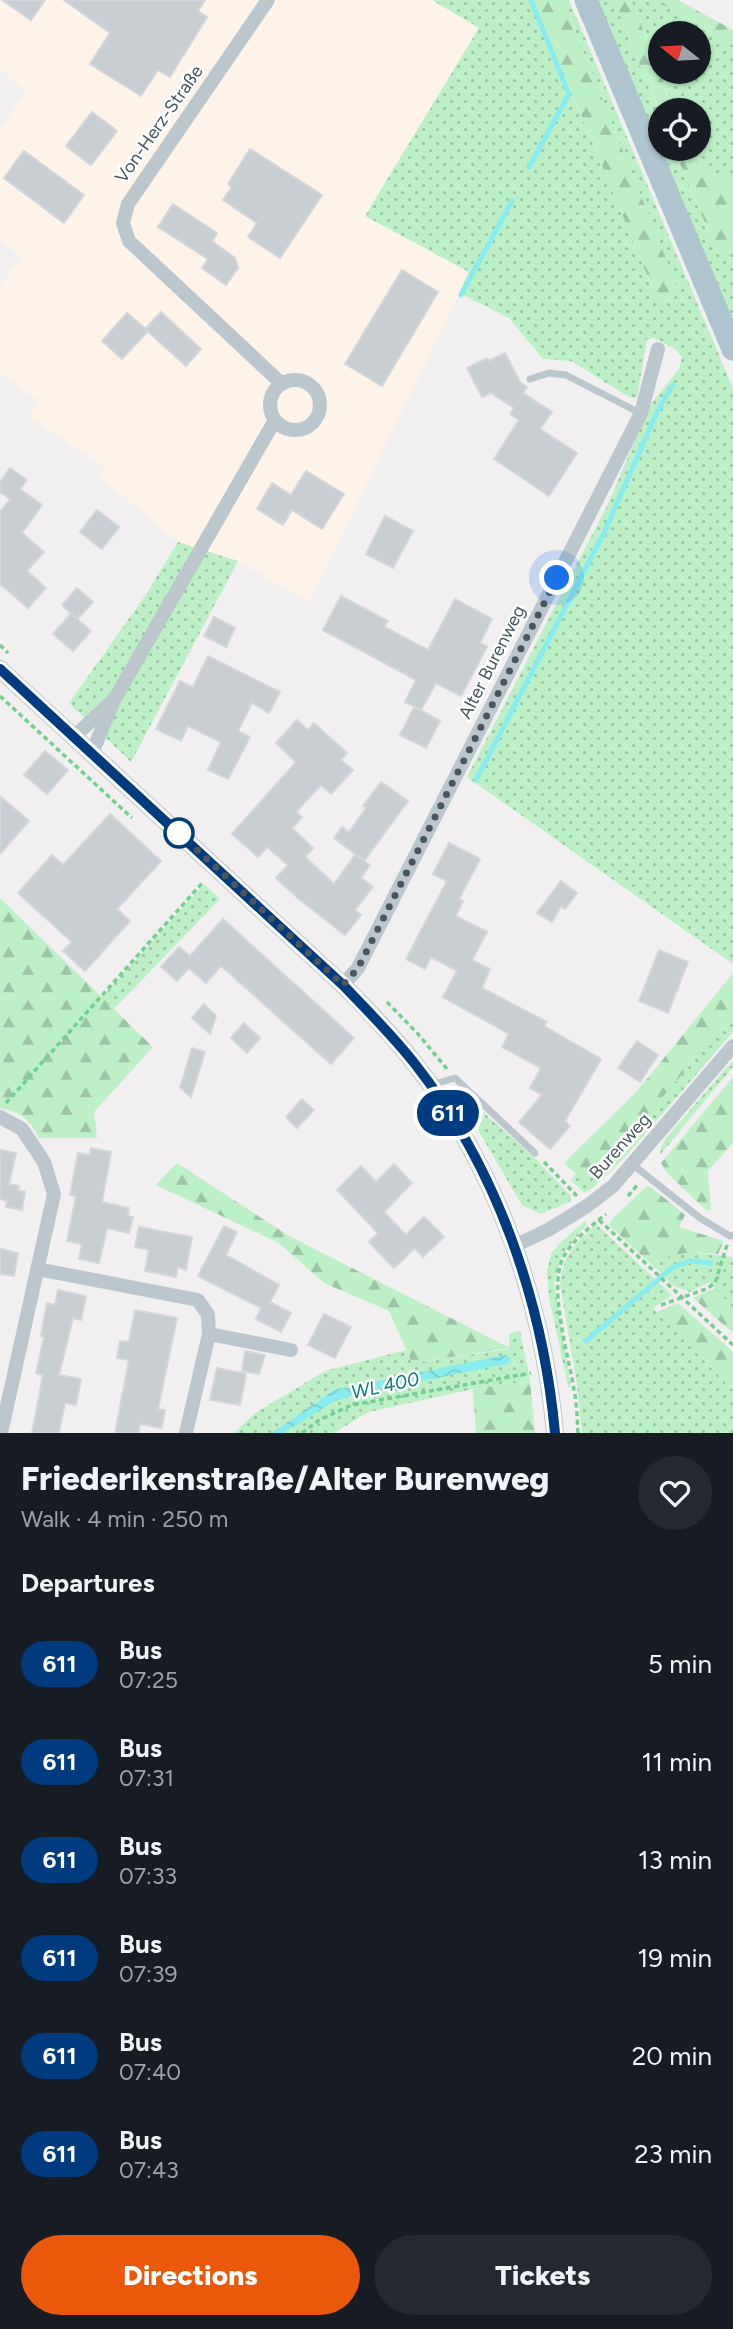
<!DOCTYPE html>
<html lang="en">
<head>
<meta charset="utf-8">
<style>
	body { margin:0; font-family:Figtree,sans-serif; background:#242831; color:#f1f3f6; height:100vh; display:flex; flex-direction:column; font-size:26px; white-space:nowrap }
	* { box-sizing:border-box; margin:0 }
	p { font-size:23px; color:#9ea1a6 }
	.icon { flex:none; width:38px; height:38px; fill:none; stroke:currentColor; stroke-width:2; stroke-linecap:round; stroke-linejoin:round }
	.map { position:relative; height:1433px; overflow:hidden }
	.side { display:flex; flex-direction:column; background:#171b24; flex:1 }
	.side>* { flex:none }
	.badge { padding:0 14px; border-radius:23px; font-size:24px; line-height:46px }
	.needle { width:46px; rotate:288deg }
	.controls { position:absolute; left:648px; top:21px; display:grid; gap:14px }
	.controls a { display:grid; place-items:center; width:63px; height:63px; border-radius:50%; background:#171b24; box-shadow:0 2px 5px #0004; font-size:35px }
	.you { position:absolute; width:35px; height:35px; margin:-18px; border:5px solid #fff; border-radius:50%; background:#1a73e8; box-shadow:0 0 0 10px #1a73e833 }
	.map>.badge { position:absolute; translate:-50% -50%; box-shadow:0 0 0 4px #fff }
	h2 { padding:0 21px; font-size:26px; line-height:63px }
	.round { display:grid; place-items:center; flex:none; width:74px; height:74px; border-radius:37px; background:#242831 }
	.summary { display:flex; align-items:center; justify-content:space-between; height:119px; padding:0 21px }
	h1 { font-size:33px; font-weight:800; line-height:52px }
	.action { display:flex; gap:14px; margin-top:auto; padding:14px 21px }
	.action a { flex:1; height:80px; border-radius:42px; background:#ea580c; color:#fff; font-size:28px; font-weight:800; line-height:80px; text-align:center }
	.action a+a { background:#242831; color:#f1f3f6 }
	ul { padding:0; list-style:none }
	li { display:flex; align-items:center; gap:21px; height:98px; padding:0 21px }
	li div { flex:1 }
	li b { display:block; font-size:26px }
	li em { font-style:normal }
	li .badge { min-width:77px; font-weight:700; text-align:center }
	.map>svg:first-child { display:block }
	.commercial { fill:#fdf3e9 }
	.grass { fill:url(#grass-dots) }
	.forest { fill:url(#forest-firs) }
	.water { fill:url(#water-waves) }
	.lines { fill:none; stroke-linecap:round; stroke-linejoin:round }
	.stream { stroke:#89ecee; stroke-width:5 }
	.building { fill:#c9ced2; stroke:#d3d7db; stroke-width:2 }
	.path { stroke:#74cf91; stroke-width:3.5; stroke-dasharray:5 3.5; stroke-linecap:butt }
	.service { stroke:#bbc7cd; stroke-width:7 }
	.minor { stroke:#bbc7cd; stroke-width:14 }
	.tertiary { stroke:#bbc7cd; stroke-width:18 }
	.primary { stroke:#aec5cf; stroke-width:23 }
	.line-casing { stroke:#fff; stroke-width:16 }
	.line { stroke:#003b80; stroke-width:10 }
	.walk { stroke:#47575d; stroke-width:7; stroke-dasharray:0 12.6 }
	.stop-dot { fill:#fff; stroke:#003b80; stroke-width:3.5 }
	.labels { text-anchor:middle; stroke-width:5; stroke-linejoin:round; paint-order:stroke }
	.street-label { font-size:18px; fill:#47575d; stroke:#fff }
	.water-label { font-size:19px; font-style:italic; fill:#0b7d80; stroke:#fff }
</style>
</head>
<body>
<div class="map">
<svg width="733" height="1433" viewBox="0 0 733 1433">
	<defs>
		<pattern id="grass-dots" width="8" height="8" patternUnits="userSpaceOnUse" patternTransform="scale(1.75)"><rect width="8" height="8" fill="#bdf0c7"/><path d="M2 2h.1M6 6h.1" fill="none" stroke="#9bc5a5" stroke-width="1.8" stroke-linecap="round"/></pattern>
		<pattern id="forest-firs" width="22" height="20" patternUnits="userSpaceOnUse" patternTransform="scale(1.75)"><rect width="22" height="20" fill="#bdf0c7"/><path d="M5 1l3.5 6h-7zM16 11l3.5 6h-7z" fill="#9bc5a5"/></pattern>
		<pattern id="water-waves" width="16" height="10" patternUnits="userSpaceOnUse" patternTransform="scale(1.75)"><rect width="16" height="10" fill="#89ecee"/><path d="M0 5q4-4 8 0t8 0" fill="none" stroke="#78ccce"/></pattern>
	</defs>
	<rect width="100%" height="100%" fill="#f2eff0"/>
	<!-- commercial -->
	<polygon class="commercial" points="0,0 432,0 479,27 365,216 470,272 309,602 238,561 178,542 99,476 106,468 28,417 38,400 0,374 0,286 21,257 0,239 0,129 26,92 0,69"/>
	<!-- grass -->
	<g class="grass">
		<polygon points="432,0 534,0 659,304 680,294 563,0 569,0 733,388 733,964 467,777 610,500 649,406 679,369 682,357 675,349 654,338 647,339 637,398 629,397 571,361 543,359 509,318 459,293 469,272 365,216 479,28"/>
		<polygon points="596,0 614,0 660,115 660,149 674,149 718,254 733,252 733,324"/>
		<polygon points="631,0 654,0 733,45 733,176 717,179 697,165 691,149 698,149 698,110 675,110 660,72 698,72 698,33 660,33 660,71"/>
		<polygon points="178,542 238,561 131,762 69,703 145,596"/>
		<polygon points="204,884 220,899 114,1009 102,997"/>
		<polygon points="733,1015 733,1032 624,1158 595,1186 584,1193 571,1180 576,1174 564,1163 567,1160 587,1177"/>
		<polygon points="733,1060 733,1067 660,1155 661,1147 667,1137"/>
		<polygon points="460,1092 532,1155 571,1196 570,1202 540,1214 522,1205 458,1096"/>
		<polygon points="585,1221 587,1224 562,1255 554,1283 571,1388 568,1386 549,1297 547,1271 551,1254 560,1243"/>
		<path d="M596,1224L672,1295L653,1308L733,1390V1433H582L577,1385L560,1283C562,1256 577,1242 596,1224Z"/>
		<polygon points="690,1252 733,1257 733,1309 710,1282 690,1292 674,1286 652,1265 667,1256"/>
		<polygon points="520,1330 530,1381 473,1389 369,1412 334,1433 234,1433 255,1413 325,1371 406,1350 412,1363 509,1349 509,1334"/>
	</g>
	<!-- forest -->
	<g class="forest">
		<polygon points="534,0 563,0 680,294 659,304"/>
		<polygon points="614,0 631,0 675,110 660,110 660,115"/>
		<polygon points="654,0 678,0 733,30 733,45"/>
		<polygon points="674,149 691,149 697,165 717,179 733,176 733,252 718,254"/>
		<path d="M0,898L153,1047L94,1112L97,1138H39C30,1119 21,1112 0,1108V1095L2,1093L0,1092Z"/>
		<polygon points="733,973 733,1016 646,1116 587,1177 567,1160 638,1090"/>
		<polygon points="733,1077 733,1143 708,1171 711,1211 705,1209 667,1173 661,1163"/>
		<polygon points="177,1163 289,1236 510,1348 412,1363 389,1311 324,1283 279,1243 156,1185"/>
		<path d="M647,1186L651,1187L685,1215L679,1227L724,1241L718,1254C692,1252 675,1251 652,1265L609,1225L613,1218Z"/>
		<polygon points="715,1288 733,1309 733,1333 693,1298"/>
		<polygon points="678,1303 733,1352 733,1390 657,1312"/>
		<polygon points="530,1381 535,1433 476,1433 473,1389"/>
	</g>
	<!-- water -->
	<polygon class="water" points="505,1355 510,1357 511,1361 507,1364 356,1394 333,1402 284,1433 272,1433 334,1390"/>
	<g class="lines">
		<!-- stream -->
		<g class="stream">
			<polyline points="529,167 569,94 531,0"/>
			<polyline points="461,295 512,201"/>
			<polyline points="476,780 604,533 657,412 673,385"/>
			<polyline points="586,1341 673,1267 690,1261 711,1263"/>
		</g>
	</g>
	<!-- building -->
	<g class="building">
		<polygon points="2,0 45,0 31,20"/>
		<polygon points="64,0 205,0 198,11 207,17 170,77 158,70 141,96 90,64 110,33"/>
		<polygon points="92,112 117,131 91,165 66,146"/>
		<polygon points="250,149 322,195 280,258 248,237 257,223 223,200 232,187 228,184"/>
		<polygon points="24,151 84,195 64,223 4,178"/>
		<polygon points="173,204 217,233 212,241 235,258 238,268 226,285 202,268 208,259 158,227"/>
		<polygon points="402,270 438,292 382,386 345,364"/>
		<polygon points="161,312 201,349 186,366 145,329"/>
		<polygon points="127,313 148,331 122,359 102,341"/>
		<polygon points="505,353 520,382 527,387 523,393 552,412 540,429 577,453 549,496 494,459 519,420 510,414 514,408 491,393 482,397 467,368 487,358 489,361"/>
		<polygon points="10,468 27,480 20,489 42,505 22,533 44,552 27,571 46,588 28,608 0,584 0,512 10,499 0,492 0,482"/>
		<polygon points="306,471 344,494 322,529 292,510 283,525 257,509 272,483 291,495"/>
		<polygon points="97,510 119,527 102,549 80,532"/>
		<polygon points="385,516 413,531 393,568 366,554"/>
		<polygon points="77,588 93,602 77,619 62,605"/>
		<polygon points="341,596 388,621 384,627 428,650 455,599 492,619 480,643 487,647 461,696 436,683 421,710 405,702 416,680 323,630"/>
		<polygon points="71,614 91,631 73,651 53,634"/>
		<polygon points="214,617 235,628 226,647 204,636"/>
		<polygon points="208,656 280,692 269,713 252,703 238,731 250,737 228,779 208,770 221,742 188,726 181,741 156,729 180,681 193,687"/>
		<polygon points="414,707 440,721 426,748 400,735"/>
		<polygon points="297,720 308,730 314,723 347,753 341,760 353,770 331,794 321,785 296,812 302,817 292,828 313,848 305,857 334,884 355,855 363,860 334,838 342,827 349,832 366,808 363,806 381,782 408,801 364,861 370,865 361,878 373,887 355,910 361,915 345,935 299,899 276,878 288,865 267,847 258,857 232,834 296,762 276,743"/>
		<polygon points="45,751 68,770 47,794 24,775"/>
		<polygon points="0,796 29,821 0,854"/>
		<polygon points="110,814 161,861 117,909 130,921 85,971 63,951 72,942 18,893 52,855 63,865"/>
		<polygon points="449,843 480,859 459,899 463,901 456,916 487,932 472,960 490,969 482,988 547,1022 544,1026 601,1059 565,1121 570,1126 550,1149 519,1122 542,1095 530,1088 541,1068 502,1047 509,1034 443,997 457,971 431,957 425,969 406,959 447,881 433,874"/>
		<polygon points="561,881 577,893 565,909 561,906 552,922 537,913"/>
		<polygon points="223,919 354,1038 331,1064 221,966 206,983 189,968 177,981 161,967 179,947 190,956"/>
		<polygon points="659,950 688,962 668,1013 639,1001"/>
		<polygon points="204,1004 216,1016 210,1034 192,1018"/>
		<polygon points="244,1023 260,1038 247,1053 231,1038"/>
		<polygon points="637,1041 658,1055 640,1082 618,1068"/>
		<polygon points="192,1048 205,1052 191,1097 180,1088"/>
		<polygon points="302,1099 314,1110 297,1128 286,1117"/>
		<polygon points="91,1148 111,1152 102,1202 129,1208 128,1216 133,1217 129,1233 107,1228 99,1263 79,1259 82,1244 67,1241 76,1196 70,1195 78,1153 90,1155"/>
		<polygon points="0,1150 16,1153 9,1184 19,1186 18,1190 25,1192 22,1210 6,1207 7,1201 0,1199"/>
		<polygon points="394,1164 412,1183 384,1212 406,1235 424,1217 444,1237 423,1257 415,1248 394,1268 369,1242 378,1233 337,1190 361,1166 376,1182"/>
		<polygon points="224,1226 237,1232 226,1255 279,1285 270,1302 291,1313 281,1332 256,1319 261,1308 198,1276"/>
		<polygon points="139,1227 192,1237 186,1270 178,1266 176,1277 145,1271 149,1250 135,1247"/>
		<polygon points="0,1249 18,1253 14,1276 0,1274"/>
		<polygon points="58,1290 86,1296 81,1320 73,1318 59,1375 81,1379 76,1405 65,1403 59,1433 32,1433 43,1375 36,1373 44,1337 41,1336 47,1303 55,1305"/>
		<polygon points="135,1310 177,1318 158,1409 165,1410 162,1428 140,1424 138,1433 115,1433 129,1360 117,1358 120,1341 129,1342"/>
		<polygon points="324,1314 351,1327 335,1358 308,1345"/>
		<polygon points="245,1351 265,1355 259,1374 242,1371"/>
		<polygon points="217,1368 246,1374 240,1405 210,1400"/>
	</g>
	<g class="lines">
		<!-- path -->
		<g class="path">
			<polyline points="0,645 8,653"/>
			<polyline points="0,696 132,818"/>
			<polyline points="387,1002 418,1034 447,1069"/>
			<polyline points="6,1103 204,881"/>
			<polyline points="544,1162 577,1196"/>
			<polyline points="628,1196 639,1183"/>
			<polyline points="599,1220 733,1345"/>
			<polyline points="661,1305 706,1289 715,1283 727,1245"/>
			<polyline points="302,1433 319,1420 352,1405 531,1373"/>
			<path d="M578,1433C577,1419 577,1404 574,1390C569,1356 547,1286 564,1256C574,1239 590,1227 606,1214"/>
		</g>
		<!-- service -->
		<g class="service">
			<polyline points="530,379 549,373 566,375 640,413"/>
			<polyline points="431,1085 455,1078 535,1153"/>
			<polyline points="632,1164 700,1218 730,1236 733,1235"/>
		</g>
		<!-- minor -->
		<g class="minor">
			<polyline points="268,0 128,204 123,223 129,241 282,384"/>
			<circle cx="295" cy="405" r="25"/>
			<polyline points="74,737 110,703"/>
			<polyline points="92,753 114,700 275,420"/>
			<polyline points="343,985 358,968 641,413 658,349"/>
			<polyline points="0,1117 22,1129 44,1162 54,1194 1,1433"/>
			<polyline points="514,1246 548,1230 587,1206 613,1186 733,1046"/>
			<polyline points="37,1269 198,1300 208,1315 209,1334 186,1433"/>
			<polyline points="209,1334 291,1350"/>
		</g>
		<!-- tertiary -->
		<path class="tertiary" d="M0,669L343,985C368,1010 393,1036 415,1064C497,1168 543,1302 555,1433"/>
		<!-- primary -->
		<polyline class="primary" points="586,0 733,349"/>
	</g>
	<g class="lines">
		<defs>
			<path id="line" d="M0,669L343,985C368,1011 393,1036 415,1064C497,1168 543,1302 555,1433"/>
		</defs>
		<!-- line casing -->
		<use href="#line" class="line-casing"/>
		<!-- line -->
		<use href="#line" class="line"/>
		<!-- walk -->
		<polyline class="walk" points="179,833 343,985 358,968 557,578"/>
	</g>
	<!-- markers -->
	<circle class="stop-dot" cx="179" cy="833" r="14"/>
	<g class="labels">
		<!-- street labels -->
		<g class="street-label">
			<text transform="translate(159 124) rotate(-55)" y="6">Von-Herz-Straße</text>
			<text transform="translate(492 662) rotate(-63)" y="6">Alter Burenweg</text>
			<text transform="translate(620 1146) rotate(-48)" y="6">Burenweg</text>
		</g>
		<!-- water labels -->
		<g class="water-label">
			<text transform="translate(385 1385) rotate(-12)" y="7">WL 400</text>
		</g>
	</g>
</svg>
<div class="controls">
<a><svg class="needle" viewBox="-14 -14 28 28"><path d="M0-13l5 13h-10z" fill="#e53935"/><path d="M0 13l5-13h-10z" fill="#9ea1a6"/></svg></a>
<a><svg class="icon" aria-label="locate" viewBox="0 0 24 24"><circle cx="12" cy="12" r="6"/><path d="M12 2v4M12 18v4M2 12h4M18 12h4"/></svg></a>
</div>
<div class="you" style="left:557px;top:578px"></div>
<b class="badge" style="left:448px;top:1113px;background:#003b80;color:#fff">611</b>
</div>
<section class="side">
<div class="summary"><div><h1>Friederikenstraße/Alter Burenweg</h1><p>Walk · 4 min · 250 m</p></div><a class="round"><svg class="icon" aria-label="heart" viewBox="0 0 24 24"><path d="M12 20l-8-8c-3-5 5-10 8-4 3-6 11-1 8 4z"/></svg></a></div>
<h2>Departures</h2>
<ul>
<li><span class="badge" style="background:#003b80;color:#fff">611</span><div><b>Bus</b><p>07:25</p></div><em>5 min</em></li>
<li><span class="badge" style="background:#003b80;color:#fff">611</span><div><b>Bus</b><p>07:31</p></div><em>11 min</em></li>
<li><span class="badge" style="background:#003b80;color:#fff">611</span><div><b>Bus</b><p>07:33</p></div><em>13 min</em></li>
<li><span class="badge" style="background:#003b80;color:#fff">611</span><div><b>Bus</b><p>07:39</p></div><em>19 min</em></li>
<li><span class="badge" style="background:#003b80;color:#fff">611</span><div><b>Bus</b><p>07:40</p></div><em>20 min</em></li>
<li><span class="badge" style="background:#003b80;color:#fff">611</span><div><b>Bus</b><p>07:43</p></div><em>23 min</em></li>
</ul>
<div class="action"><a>Directions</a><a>Tickets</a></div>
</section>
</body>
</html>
